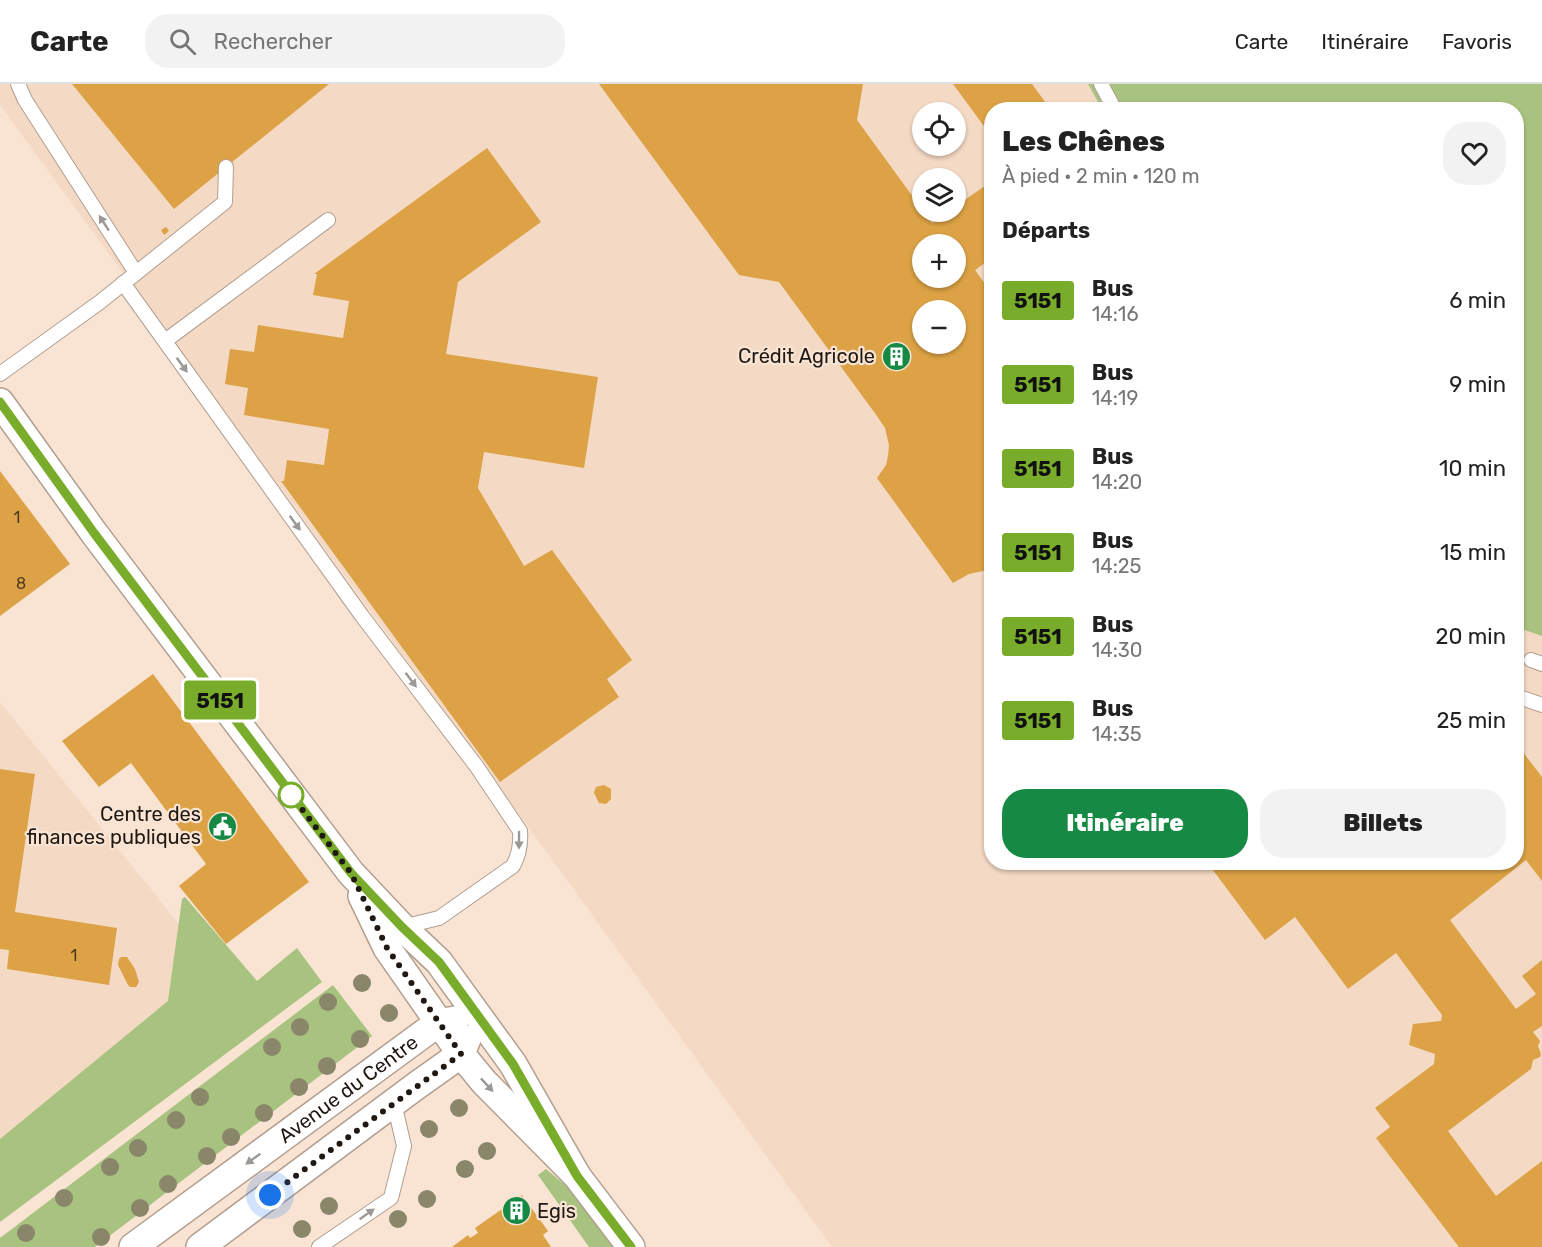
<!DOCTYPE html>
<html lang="fr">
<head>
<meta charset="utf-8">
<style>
	body { margin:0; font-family:Rubik,sans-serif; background:#f2f2f2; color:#222; height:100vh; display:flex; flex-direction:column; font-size:22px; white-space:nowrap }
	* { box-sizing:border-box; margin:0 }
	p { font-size:20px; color:#767676 }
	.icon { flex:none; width:33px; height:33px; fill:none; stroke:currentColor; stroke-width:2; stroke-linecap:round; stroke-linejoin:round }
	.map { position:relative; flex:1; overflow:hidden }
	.drawer { position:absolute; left:984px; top:18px; width:540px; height:768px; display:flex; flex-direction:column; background:#fff; border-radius:24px; box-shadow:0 2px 4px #0004 }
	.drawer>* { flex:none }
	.badge { padding:0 12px; border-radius:4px; font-size:21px; line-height:39px }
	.tools { position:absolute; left:912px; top:18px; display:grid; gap:12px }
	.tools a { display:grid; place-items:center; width:54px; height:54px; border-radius:50%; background:#fff; box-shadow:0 2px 4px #0004; font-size:30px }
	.you { position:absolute; width:30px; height:30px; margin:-15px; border:4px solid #fff; border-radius:50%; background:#1a73e8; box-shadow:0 0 0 9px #1a73e833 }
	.map>.badge { position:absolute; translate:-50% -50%; box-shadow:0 0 0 3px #fff }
	h2 { padding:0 18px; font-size:22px; line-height:54px }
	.round { display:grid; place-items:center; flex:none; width:63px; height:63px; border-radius:24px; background:#f2f2f2 }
	.summary { display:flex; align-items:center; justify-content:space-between; height:102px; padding:0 18px }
	h1 { font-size:28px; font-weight:800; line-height:45px }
	.action { display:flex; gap:12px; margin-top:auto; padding:12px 18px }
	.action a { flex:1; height:69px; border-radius:24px; background:#168a44; color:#fff; font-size:24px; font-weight:800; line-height:69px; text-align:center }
	.action a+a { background:#f2f2f2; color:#222 }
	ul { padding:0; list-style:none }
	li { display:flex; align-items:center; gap:18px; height:84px; padding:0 18px }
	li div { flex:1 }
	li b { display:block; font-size:22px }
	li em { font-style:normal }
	li .badge { min-width:66px; font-weight:700; text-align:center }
	header { display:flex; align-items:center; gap:36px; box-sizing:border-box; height:84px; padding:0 30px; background:#fff; border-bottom:2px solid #e0e0e0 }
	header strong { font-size:28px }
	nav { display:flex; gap:33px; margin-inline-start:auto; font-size:21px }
	.search { width:420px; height:54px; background:#f2f2f2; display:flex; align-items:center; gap:15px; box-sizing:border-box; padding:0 21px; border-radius:24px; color:#767676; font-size:22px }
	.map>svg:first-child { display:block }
	.built { fill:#f4d9c4; fill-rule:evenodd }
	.green { fill:#a8c27f }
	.building { fill:#dca245; fill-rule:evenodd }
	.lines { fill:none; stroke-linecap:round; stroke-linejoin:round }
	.lane-casing { stroke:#b29e8f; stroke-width:16 }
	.street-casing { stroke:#b29e8f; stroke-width:30 }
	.lane { stroke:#fff; stroke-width:14 }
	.street { stroke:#fff; stroke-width:27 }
	.tree { fill:#89866a }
	.oneway { fill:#9b9895 }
	.line-casing { stroke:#fff; stroke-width:14 }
	.line { stroke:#79ac2b; stroke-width:9 }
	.walk { stroke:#201913; stroke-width:6; stroke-dasharray:0 10.8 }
	.stop-dot { fill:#fff; stroke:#79ac2b; stroke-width:3 }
	.labels { text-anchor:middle; stroke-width:4.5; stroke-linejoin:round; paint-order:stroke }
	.number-label { font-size:16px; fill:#4f3b20 }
	.poi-label { font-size:20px; fill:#201913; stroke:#f9e4d4; text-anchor:end }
	.street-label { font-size:20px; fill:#201913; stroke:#f9e4d4 }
</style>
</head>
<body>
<header>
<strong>Carte</strong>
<div class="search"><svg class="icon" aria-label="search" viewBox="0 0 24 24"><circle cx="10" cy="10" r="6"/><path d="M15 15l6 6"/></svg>Rechercher</div>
<nav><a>Carte</a><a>Itinéraire</a><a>Favoris</a></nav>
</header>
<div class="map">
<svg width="1542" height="1163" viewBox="0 0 1542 1163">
	<rect width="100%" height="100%" fill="#f9e4d4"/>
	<!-- built -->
	<g class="built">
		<path d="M0,0H1088L1102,25L992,26V778H1516L1517,543L1542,552V1163H832L559,785L0,21ZM922,28H956V62H922ZM922,94H956V128H922ZM922,160H956V194H922ZM922,226H956V260H922Z"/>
		<polygon points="0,618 257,937 0,1130"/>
	</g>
	<!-- green -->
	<g class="green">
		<polygon points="1088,0 1542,0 1542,552 1516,543 1516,26 1102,25"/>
		<polygon points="185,813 257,897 297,864 322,898 0,1138 0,1055 168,917 182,815"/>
		<polygon points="333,901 372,952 95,1163 0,1163 0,1154"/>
		<polygon points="546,1085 584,1117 603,1145 613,1163 589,1163 538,1091"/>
	</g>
	<!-- building -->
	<g class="building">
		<polygon points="72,0 329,0 174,125"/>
		<path d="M599,0H863L857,36L932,139L948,128H956V122L992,97V174L975,186L990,207H992V485L969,490L953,499L877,394L886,381L888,372L889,361L885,344L877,332L779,198L739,191ZM922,160H956V194H922ZM922,226H956V260H922Z"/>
		<polygon points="953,0 1032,0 1051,26 992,26 992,53"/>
		<polygon points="487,64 541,138 458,198 446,270 598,293 584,384 484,368 478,404 524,482 552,466 632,576 607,595 619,613 500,698 281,397 284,397 287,376 324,381 329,345 244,331 248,304 225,300 230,265 254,268 258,241 343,254 349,217 313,211 317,190 314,190"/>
		<polygon points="166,143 169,147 164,151 161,146"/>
		<polygon points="0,387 70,480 0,532"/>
		<polygon points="153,590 309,798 226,860 179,802 206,780 131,679 99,703 62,657"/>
		<polygon points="1516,659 1542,693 1542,797 1526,776 1450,836 1516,925 1536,910 1522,892 1542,876 1542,942 1533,948 1540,957 1538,962 1541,970 1540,973 1533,976 1531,985 1448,1047 1496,1112 1542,1077 1542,1163 1459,1163 1376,1054 1390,1043 1375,1024 1434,980 1435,970 1409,961 1413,940 1441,937 1442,931 1396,869 1348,905 1295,833 1265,856 1207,778 1516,778"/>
		<polygon points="0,685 35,690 15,828 117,844 109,901 7,885 9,866 0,865"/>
		<polygon points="604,701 611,705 611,715 606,720 599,719 594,709 596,703"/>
		<polygon points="121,873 127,873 135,885 139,898 136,903 130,903 128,901 118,881 119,875"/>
		<polygon points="522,1111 548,1147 543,1151 551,1163 452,1163 468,1151 470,1154 478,1149 475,1144"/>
	</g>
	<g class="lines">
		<defs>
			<g id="lane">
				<polyline points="18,0 25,16 136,189"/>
				<polyline points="1101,0 1115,26"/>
				<path d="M123,199L362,532L477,683L520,747C521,760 519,771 513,782L439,834L402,843"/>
				<polyline points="165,257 328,136"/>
				<polyline points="0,290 100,218 225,118 226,83"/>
				<polyline points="1531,576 1542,580"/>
				<polyline points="1516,612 1542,621"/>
				<polyline points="319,1163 391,1114 404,1062 394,1019"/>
			</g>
			<g id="street">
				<polyline points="0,318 94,449 351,789 402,843 439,878 513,980 577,1092"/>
				<polyline points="362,812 387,864 461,970 484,998 577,1092 631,1163"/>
				<path id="s1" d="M133,1163L438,939L455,936"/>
				<polyline points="200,1163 416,1002 461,970 467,955"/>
			</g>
		</defs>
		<!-- lane casing -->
		<use href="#lane" class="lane-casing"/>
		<!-- street casing -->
		<use href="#street" class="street-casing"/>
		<!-- lane -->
		<use href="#lane" class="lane"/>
		<!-- street -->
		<use href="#street" class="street"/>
	</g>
	<!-- trees -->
	<g class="tree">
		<circle cx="362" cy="899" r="9"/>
		<circle cx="328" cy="918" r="9"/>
		<circle cx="389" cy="929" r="9"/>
		<circle cx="300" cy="943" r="9"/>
		<circle cx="360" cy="955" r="9"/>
		<circle cx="272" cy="963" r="9"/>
		<circle cx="327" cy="982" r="9"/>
		<circle cx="299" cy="1003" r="9"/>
		<circle cx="200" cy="1013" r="9"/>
		<circle cx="459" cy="1024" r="9"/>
		<circle cx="264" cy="1029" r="9"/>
		<circle cx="176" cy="1036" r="9"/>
		<circle cx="429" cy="1045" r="9"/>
		<circle cx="231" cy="1053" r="9"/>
		<circle cx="138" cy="1064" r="9"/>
		<circle cx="487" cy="1067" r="9"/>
		<circle cx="207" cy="1072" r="9"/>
		<circle cx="110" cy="1083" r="9"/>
		<circle cx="465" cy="1085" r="9"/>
		<circle cx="168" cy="1100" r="9"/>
		<circle cx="64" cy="1114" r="9"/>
		<circle cx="427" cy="1115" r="9"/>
		<circle cx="329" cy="1122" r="9"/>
		<circle cx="140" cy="1124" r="9"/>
		<circle cx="398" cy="1135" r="9"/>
		<circle cx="302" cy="1145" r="9"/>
		<circle cx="26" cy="1149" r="9"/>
		<circle cx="101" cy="1153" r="9"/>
	</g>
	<!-- one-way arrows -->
	<defs><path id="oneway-solid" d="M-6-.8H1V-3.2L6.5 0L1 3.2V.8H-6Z" transform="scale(1.5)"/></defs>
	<g class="oneway">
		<use href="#oneway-solid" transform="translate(104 139) rotate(-123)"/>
		<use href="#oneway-solid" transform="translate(182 281) rotate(54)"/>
		<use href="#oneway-solid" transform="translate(295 439) rotate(54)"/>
		<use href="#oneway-solid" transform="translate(411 596) rotate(53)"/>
		<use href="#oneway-solid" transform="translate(519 756) rotate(90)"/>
		<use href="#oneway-solid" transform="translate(487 1001) rotate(47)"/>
		<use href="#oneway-solid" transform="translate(253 1075) rotate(144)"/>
		<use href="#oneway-solid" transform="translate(367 1130) rotate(-35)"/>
	</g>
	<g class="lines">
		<defs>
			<polyline id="line" points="0,318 94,449 351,789 402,843 439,878 513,980 577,1092 631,1163"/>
		</defs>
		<!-- line casing -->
		<use href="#line" class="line-casing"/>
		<!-- line -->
		<use href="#line" class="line"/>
		<!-- walk -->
		<polyline class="walk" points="270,1111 461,970 387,864 351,789 291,711"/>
	</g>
	<!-- icons -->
	<defs>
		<symbol id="building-disc" viewBox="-11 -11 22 22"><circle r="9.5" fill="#168a44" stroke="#f9e4d4"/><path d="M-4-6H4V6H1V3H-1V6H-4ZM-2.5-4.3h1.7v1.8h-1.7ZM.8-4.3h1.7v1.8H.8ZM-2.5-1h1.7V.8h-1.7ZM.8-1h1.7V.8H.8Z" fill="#fff"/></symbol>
		<symbol id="civic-disc" viewBox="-11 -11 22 22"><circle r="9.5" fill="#168a44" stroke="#f9e4d4"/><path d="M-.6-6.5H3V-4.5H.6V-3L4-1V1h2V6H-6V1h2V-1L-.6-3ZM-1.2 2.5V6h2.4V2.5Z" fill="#fff"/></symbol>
	</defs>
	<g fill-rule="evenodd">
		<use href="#building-disc" x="880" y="256" width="33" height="33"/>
		<use href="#civic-disc" x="206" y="726" width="33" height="33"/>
		<use href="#building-disc" x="500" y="1110" width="33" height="33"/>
	</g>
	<!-- markers -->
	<circle class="stop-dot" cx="291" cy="711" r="12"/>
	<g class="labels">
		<!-- number labels -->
		<g class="number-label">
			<text x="17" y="439">1</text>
			<text x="21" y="505">8</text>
			<text x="74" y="877">1</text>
		</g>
		<!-- poi labels -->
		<g class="poi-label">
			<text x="875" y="279">Crédit Agricole</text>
			<text x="201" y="737">Centre des<tspan x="201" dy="23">finances publiques</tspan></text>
			<text x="537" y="1134" text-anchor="start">Egis</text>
		</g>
		<!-- street labels -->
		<g class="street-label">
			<text dy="7" stroke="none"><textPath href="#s1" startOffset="267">Avenue du Centre</textPath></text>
		</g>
	</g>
</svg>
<div class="tools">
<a><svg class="icon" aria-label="locate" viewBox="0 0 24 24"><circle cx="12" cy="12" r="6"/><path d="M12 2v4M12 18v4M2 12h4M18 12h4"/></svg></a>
<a><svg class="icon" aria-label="layers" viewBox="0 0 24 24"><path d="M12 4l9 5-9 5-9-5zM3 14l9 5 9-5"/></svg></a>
<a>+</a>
<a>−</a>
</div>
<div class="you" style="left:270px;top:1111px"></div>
<b class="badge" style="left:220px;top:616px;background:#79ac2b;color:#111">5151</b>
<section class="drawer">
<div class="summary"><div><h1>Les Chênes</h1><p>À pied · 2 min · 120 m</p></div><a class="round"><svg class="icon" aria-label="heart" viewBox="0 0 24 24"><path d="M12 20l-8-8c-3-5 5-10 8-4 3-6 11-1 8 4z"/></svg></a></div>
<h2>Départs</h2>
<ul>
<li><span class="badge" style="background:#79ac2b;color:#111">5151</span><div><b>Bus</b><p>14:16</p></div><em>6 min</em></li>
<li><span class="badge" style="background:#79ac2b;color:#111">5151</span><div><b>Bus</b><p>14:19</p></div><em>9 min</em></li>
<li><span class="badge" style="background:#79ac2b;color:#111">5151</span><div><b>Bus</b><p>14:20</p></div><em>10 min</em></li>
<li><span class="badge" style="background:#79ac2b;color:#111">5151</span><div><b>Bus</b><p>14:25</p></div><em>15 min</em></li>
<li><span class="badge" style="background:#79ac2b;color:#111">5151</span><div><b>Bus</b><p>14:30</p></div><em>20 min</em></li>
<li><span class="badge" style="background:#79ac2b;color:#111">5151</span><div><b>Bus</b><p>14:35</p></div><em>25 min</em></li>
</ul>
<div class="action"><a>Itinéraire</a><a>Billets</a></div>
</section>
</div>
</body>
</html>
